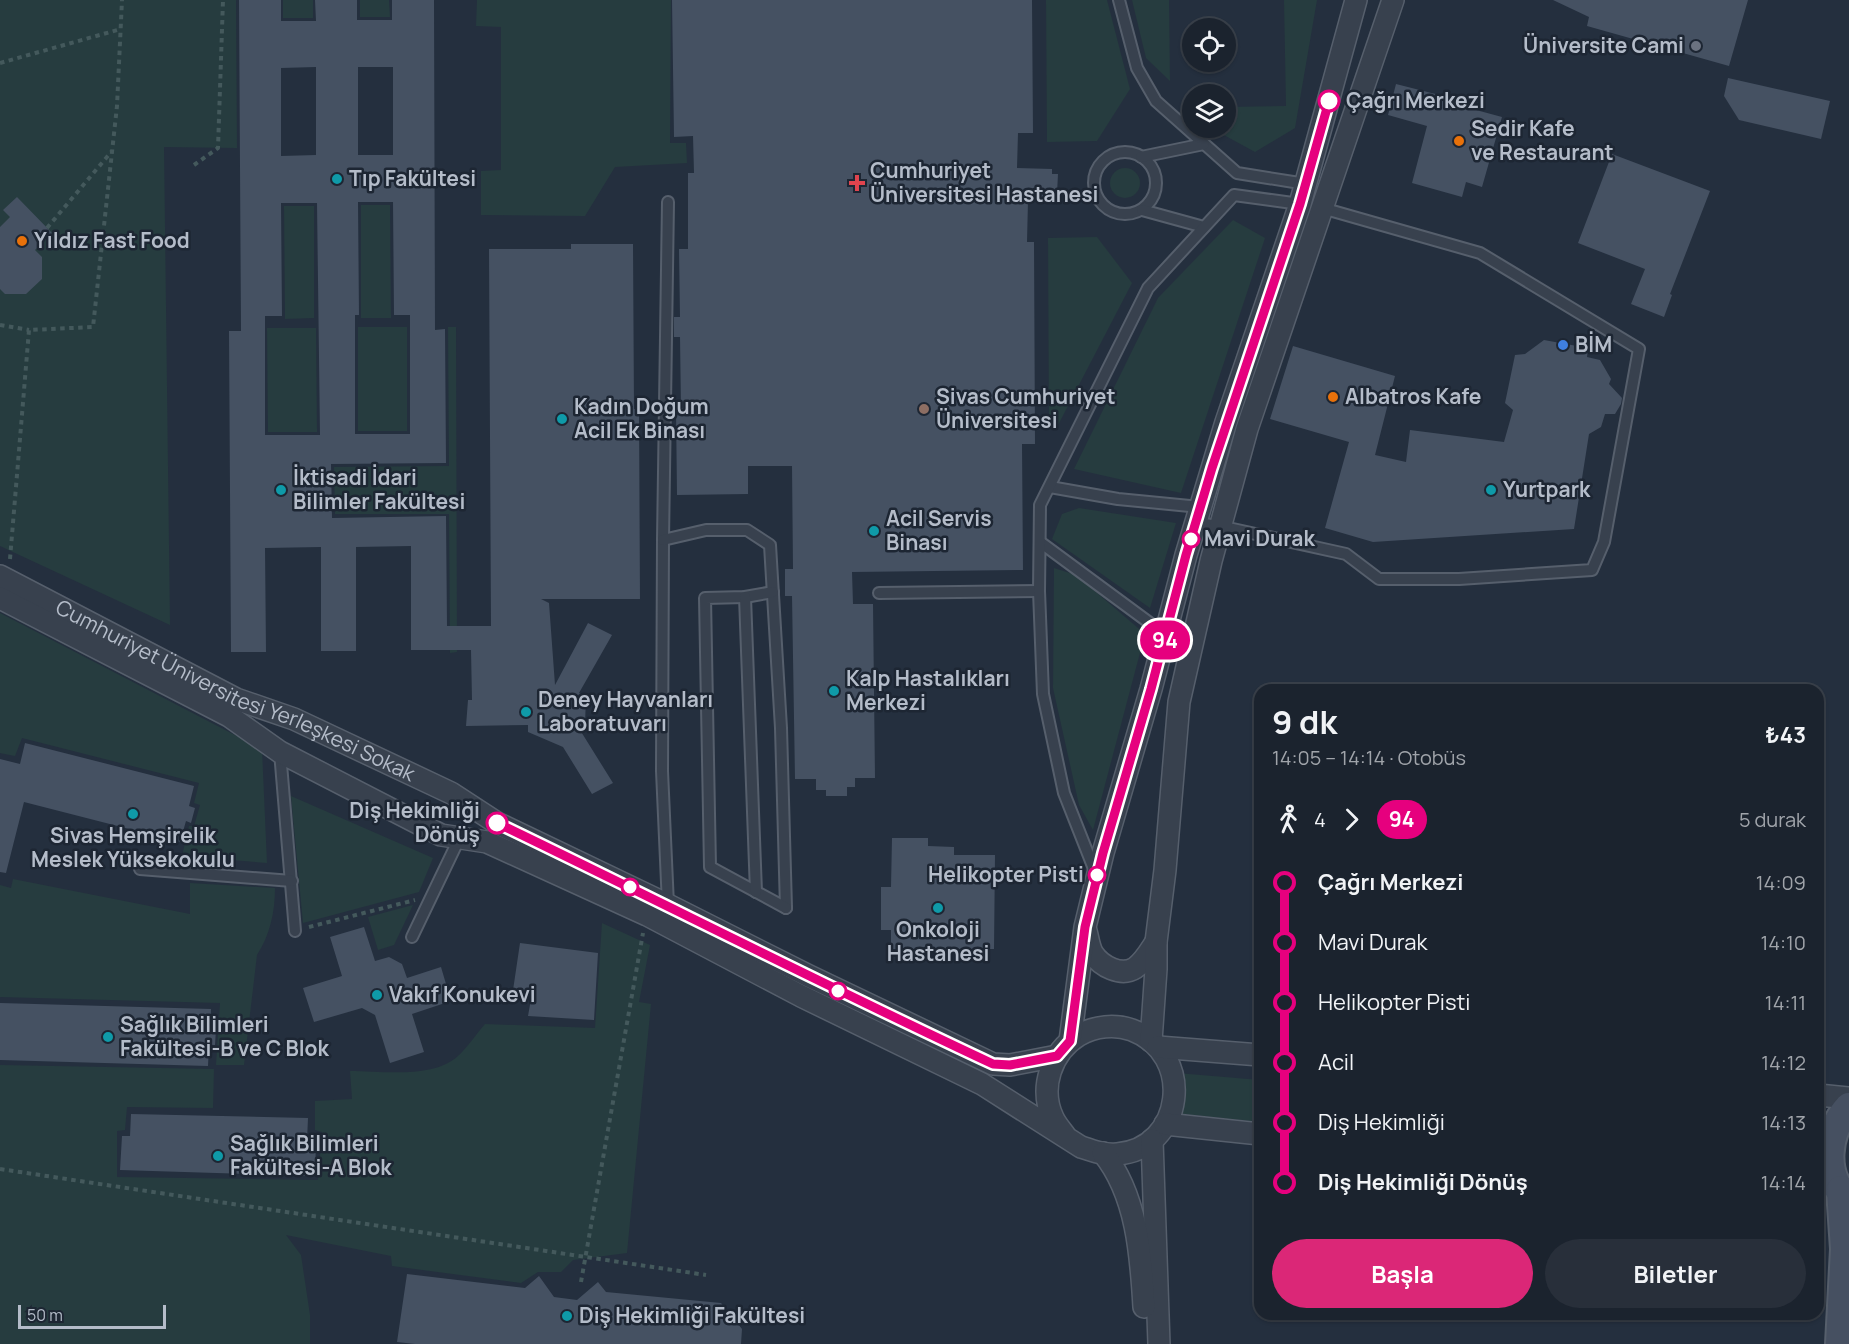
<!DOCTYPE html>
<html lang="tr">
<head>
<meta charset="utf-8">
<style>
	body { margin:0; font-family:Manrope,sans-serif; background:#282f3a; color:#f1f3f6; height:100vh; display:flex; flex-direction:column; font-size:22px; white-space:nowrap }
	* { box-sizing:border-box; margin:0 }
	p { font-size:20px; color:#a0a4aa }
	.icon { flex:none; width:33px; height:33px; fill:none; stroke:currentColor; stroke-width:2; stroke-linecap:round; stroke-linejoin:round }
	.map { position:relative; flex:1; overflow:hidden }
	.side { position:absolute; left:1254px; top:684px; width:570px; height:636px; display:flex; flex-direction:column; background:#1b232e; border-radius:18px; box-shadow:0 2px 4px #0004,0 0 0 2px #39404a }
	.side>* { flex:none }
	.badge { padding:0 12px; border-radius:20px; font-size:21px; line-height:39px }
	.tools { position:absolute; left:1182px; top:18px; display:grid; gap:12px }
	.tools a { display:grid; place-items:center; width:54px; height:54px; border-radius:50%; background:#1b232e; box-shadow:0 2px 4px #0004,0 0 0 2px #39404a; font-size:30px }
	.scale { position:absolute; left:18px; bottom:15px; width:148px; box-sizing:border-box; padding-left:6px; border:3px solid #b4bcc9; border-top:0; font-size:16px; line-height:21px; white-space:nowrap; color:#b4bcc9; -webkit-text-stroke:4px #1d2633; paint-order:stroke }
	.map>.badge { position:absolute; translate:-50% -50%; box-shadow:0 0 0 3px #fff }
	.legs { display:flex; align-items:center; gap:9px; height:66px; padding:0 18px; font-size:20px }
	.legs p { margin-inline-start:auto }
	.summary { display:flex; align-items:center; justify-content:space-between; height:102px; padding:0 18px }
	h1 { font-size:33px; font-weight:700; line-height:45px }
	.button { display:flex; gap:12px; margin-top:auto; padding:12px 18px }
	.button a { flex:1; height:69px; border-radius:36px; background:#db2777; color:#fff; font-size:24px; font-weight:700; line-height:69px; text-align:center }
	.button a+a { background:#282f3a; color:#f1f3f6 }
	ul { padding:0 18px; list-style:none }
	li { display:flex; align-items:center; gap:21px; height:60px; font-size:22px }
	li i { display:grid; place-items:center; width:9px; height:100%; margin:0 8px; background:currentColor }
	li i::after { content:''; width:15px; height:15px; margin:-8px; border:4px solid; border-radius:50%; background:#1b232e }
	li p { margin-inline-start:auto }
	li:first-child i { background:linear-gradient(#0000 50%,currentColor 0) }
	li:last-child i { background:linear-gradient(currentColor 50%,#0000 0) }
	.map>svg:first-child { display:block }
	.green { fill:#263c3f }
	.building { fill:#455162; fill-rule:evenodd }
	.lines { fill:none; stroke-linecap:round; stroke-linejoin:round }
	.lane-casing { stroke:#565f6c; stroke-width:14 }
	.street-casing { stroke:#565f6c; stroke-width:24 }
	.secondary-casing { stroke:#565f6c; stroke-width:32 }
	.path { stroke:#44595c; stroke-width:4; stroke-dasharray:4.5 4.5; stroke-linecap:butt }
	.lane { stroke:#38414e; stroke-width:10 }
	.street { stroke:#38414e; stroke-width:21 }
	.secondary { stroke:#465061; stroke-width:28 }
	.line-1-casing { stroke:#fff; stroke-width:14 }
	.line-1 { stroke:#e6007e; stroke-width:9 }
	.worship-dot { fill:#6b7280; stroke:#1d2633; stroke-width:2 }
	.stop-1-dot { fill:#fff; stroke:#e6007e; stroke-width:3 }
	.food-dot { fill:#e8710a; stroke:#1d2633; stroke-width:2 }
	.culture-dot { fill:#0f9aa8; stroke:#1d2633; stroke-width:2 }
	.health-dot { fill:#e0444e; stroke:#1d2633; stroke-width:2 }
	.shop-dot { fill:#3f7fe0; stroke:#1d2633; stroke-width:2 }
	.education-dot { fill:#8d6e63; stroke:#1d2633; stroke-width:2 }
	.labels { text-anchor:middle; stroke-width:5; stroke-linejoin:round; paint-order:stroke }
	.poi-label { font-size:21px; font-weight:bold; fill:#b4bcc9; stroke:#1d2633; text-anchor:start }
	.stop-label { font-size:21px; font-weight:bold; fill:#b4bcc9; stroke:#1d2633; text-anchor:start }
	.street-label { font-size:21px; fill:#b4bcc9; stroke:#1d2633 }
</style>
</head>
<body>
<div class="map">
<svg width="1849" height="1344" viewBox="0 0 1849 1344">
	<rect width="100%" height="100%" fill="#242f3e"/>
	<!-- green -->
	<g class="green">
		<polygon points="0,0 236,0 237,148 164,147 170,625 0,546"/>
		<rect x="283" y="0" width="30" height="18"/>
		<polygon points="360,0 389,0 390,17 360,17"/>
		<polygon points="477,0 671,0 670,143 686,143 687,163 615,167 585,216 481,215 481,171 501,170 501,27 476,26"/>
		<polygon points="1046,0 1107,0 1130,89 1097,141 1047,142"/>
		<polygon points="1132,0 1169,0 1170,81 1146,58"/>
		<polygon points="1284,0 1317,0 1295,128 1255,152 1211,128 1226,128 1226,107 1286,106"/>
		<circle cx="1125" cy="183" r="15"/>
		<polygon points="361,205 390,205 391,318 361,318"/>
		<polygon points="284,206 314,206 314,318 285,319"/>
		<polygon points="1233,220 1265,238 1181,493 1074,469 1158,298"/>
		<polygon points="1097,237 1132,283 1056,429 1049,429 1048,238"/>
		<rect x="358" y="327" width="49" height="104"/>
		<polygon points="448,327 456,327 457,652 450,653 449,514 335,514 334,467 449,466"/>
		<polygon points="267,328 316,328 317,432 268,432"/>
		<polygon points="1079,508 1176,523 1150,608 1052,539 1062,514"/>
		<polygon points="1054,568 1076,575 1145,634 1093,830 1079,805 1053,688"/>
		<polygon points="0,613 262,749 267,863 182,856 189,826 194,826 200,805 194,803 199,783 22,738 15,756 0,753"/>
		<polygon points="291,796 433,858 419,892 303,923"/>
		<path d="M13,879L190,914V883L275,888C275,912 270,935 257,955L244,1065H216L220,1003L0,997V885L11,888Z"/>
		<polygon points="413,905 394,945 378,950 368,917"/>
		<path d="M602,923L650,945L639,1002L651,1004L627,1253L573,1260L561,1272H538L521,1283L392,1266L391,1256L286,1235L301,1255L310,1315V1344H0V1065L214,1069L213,1108L127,1107L125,1130L117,1131V1177L318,1180L322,1132L315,1130V1101L352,1099L350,1071C383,1071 433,1079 458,1056C468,1047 476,1034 485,1024L595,1028Z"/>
		<polygon points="1177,1073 1260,1080 1260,1122 1174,1113"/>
	</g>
	<!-- building -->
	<g class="building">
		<path d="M239,0H281V21H316L315,0H357V20H392V0H434L435,330L445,329L446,463L331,464L332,518L446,516L447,626H491L489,249H571V244H633L634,409H639L640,599H541L549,603L555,685L588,623L612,635L579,693L586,696L585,725L580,730L613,783L592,794L563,747L528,732V725L466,726L468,700H472L471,650H411V546L356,547V651H321V547L265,548L266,652H231L229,331H241ZM316,67V155L281,156V68ZM358,67H393V155H358ZM358,202H393L394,315H410V434H355V315H359ZM281,203H317L320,435H265V316H282Z"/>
		<polygon points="672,0 1032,0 1033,133 1018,133 1017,168 1052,169 1052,174 1058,174 1057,194 1051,194 1051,201 1028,201 1027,242 1034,242 1035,444 1022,444 1023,570 852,572 853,604 873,604 875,778 855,778 855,787 847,787 847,796 826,796 826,790 816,790 816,779 795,779 792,596 785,596 785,569 793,569 792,466 748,466 748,494 677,495 676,409 681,409 680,337 674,337 674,317 680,317 679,249 688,249 688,173 694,173 693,136 674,137"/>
		<polygon points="1553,0 1748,0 1729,66 1587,26 1589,17"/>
		<polygon points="1728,78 1830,101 1821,139 1739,120 1724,96"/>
		<polygon points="1396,84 1467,102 1465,107 1502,117 1482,187 1466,182 1462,197 1412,183 1427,126 1388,115"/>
		<polygon points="1612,154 1710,191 1670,294 1672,295 1664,317 1631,304 1645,269 1578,243"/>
		<polygon points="17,197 52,233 35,250 42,257 42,279 26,294 5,294 0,289 0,227 10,217 3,210"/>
		<polygon points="1544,340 1588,348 1587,357 1600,360 1611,379 1609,384 1622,398 1621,404 1615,414 1605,414 1601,427 1589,434 1574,529 1373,542 1325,528 1349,442 1270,419 1293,346 1395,376 1375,455 1406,462 1410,430 1504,442 1513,410 1505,403 1515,355 1525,354"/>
		<polygon points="25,743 194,786 189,806 195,808 191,823 186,821 180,842 24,802 6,873 0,872 0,759 20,764"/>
		<polygon points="892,838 928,838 928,846 954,847 954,855 995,855 994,949 891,949 891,930 881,930 881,887 891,887"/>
		<polygon points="364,927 375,961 389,957 402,964 407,978 441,967 451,1001 412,1014 424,1052 390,1063 375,1015 362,1008 314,1022 303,988 342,976 330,937"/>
		<polygon points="520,943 598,953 594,1020 528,1016 531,999 512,997"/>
		<polygon points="0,1003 211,1009 210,1029 216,1029 215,1045 209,1045 208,1066 0,1060"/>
		<polygon points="131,1114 308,1118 307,1141 316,1141 315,1176 120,1170 122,1136 130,1136"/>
		<polygon points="407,1274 525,1288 539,1276 554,1297 577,1300 598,1282 606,1292 721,1303 742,1329 741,1344 415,1344 397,1342"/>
	</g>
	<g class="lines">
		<defs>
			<g id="lane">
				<polyline points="1119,0 1137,68 1156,101 1237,173 1306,184"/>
				<circle cx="1125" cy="183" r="31"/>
				<polyline points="1141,157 1204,144"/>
				<polyline points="668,202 663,540 662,771 668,905"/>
				<polyline points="1142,210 1204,227"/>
				<polyline points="1050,487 1118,499 1200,507"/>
				<polyline points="1196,523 1219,526 1346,554 1379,579 1459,579 1592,570 1604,542 1639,349 1480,253 1322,208"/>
				<polyline points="663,540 706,530 747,530 770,545 781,728 786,908"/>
				<polyline points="1040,542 1166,635"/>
				<polyline points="773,592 745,597 705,598 710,867 786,908"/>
				<polyline points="879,593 1039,591"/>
				<polyline points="745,597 756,892"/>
				<polyline points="280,752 295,931"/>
				<polyline points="140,869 292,881"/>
				<polyline points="1096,874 1064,793 1043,694 1039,591 1040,505 1148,288 1234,195 1300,204"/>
				<polyline points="412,937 459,839"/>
			</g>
			<g id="street">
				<path id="s1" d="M0,576L236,699L294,719L451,793L497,823L668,905L809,976L993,1064L1010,1065L1057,1056"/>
				<path d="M0,598L229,716L280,752L441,835L487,842L647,915L801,996L982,1084L1081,1147C1093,1151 1104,1155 1117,1154C1184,1149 1196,1054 1132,1030C1115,1024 1095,1026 1079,1035C1051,1052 1039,1088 1053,1118C1056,1125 1062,1131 1066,1137"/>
				<path d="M1086,931C1088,938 1089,948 1093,954C1101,966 1121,977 1135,968C1144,962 1150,951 1156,942"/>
				<polyline points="1070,1041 1085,927 1103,853 1151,689 1186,555 1226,422 1300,204 1356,0"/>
				<polyline points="1151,1041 1156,969 1156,942 1165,870 1179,702 1211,561 1247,429 1393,0"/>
				<polyline points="1158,1047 1260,1055"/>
				<polyline points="1818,1095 1849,1098"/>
				<polyline points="1165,1124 1260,1134"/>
				<polyline points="1152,1140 1159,1344"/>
				<path d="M1103,1153C1137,1195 1141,1255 1144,1307"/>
			</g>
			<g id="secondary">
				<path d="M1849,1107C1826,1132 1820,1176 1849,1200"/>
				<polyline points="1840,1344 1845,1249 1841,1190"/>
			</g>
		</defs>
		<!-- lane casing -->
		<use href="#lane" class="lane-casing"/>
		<!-- street casing -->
		<use href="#street" class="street-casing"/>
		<!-- secondary casing -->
		<use href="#secondary" class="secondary-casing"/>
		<!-- path -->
		<g class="path">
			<polyline points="0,63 121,29"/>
			<polyline points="194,165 218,148 223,0"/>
			<polyline points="47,228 112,151"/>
			<polyline points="0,325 29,330"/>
			<polyline points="10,559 29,330 93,327 117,106 122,0"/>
			<polyline points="309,927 415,900"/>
			<polyline points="0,1169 706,1275"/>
			<polyline points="581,1282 643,933"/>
		</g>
		<!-- lane -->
		<use href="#lane" class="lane"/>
		<!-- street -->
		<use href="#street" class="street"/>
		<!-- secondary -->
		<use href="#secondary" class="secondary"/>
	</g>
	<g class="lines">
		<defs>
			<path id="line-1" d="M497,823C663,903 826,986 993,1064L1010,1065L1057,1056L1070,1041L1085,927L1103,853L1151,689L1186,555L1212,468L1300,204L1329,101"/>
		</defs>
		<!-- line-1 casing -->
		<use href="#line-1" class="line-1-casing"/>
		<!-- line-1 -->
		<use href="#line-1" class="line-1"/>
	</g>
	<!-- markers -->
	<circle class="worship-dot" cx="1696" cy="46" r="6"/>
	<g class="stop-1-dot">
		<circle cx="1329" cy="101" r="10"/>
		<circle cx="1191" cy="539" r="8"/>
		<circle cx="497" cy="823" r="10"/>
		<circle cx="1097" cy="875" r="8"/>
		<circle cx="630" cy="887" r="8"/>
		<circle cx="838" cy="991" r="8"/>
	</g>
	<g class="food-dot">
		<circle cx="1459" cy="141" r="6"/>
		<circle cx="22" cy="241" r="6"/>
		<circle cx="1333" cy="397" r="6"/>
	</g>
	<g class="culture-dot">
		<circle cx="337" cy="179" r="6"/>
		<circle cx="562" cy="419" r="6"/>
		<circle cx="281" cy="490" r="6"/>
		<circle cx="1491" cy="490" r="6"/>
		<circle cx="874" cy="531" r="6"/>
		<circle cx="834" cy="691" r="6"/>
		<circle cx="526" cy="712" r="6"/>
		<circle cx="133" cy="814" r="6"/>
		<circle cx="938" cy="908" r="6"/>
		<circle cx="377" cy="995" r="6"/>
		<circle cx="108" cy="1037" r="6"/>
		<circle cx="218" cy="1156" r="6"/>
		<circle cx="567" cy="1316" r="6"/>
	</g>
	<path class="health-dot" d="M854 174h6v6h6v6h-6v6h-6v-6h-6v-6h6z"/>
	<circle class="shop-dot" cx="1563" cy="345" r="6"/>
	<circle class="education-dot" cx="924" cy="409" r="6"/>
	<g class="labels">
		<!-- poi labels -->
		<g class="poi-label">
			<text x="1684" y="53" text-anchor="end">Üniversite Cami</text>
			<text x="1471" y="136">Sedir Kafe<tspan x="1471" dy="24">ve Restaurant</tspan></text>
			<text x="870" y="178">Cumhuriyet<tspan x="870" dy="24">Üniversitesi Hastanesi</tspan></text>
			<text x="349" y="186">Tıp Fakültesi</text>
			<text x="34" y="248">Yıldız Fast Food</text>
			<text x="1575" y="352">BİM</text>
			<text x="936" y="404">Sivas Cumhuriyet<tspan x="936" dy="24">Üniversitesi</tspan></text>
			<text x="1345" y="404">Albatros Kafe</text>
			<text x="574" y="414">Kadın Doğum<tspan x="574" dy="24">Acil Ek Binası</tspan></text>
			<text x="293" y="485">İktisadi İdari<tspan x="293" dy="24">Bilimler Fakültesi</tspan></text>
			<text x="1503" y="497">Yurtpark</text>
			<text x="886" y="526">Acil Servis<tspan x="886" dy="24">Binası</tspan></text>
			<text x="846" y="686">Kalp Hastalıkları<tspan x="846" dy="24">Merkezi</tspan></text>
			<text x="538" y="707">Deney Hayvanları<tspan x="538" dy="24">Laboratuvarı</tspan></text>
			<text x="133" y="843" text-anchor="middle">Sivas Hemşirelik<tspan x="133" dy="24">Meslek Yüksekokulu</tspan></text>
			<text x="938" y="937" text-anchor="middle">Onkoloji<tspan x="938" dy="24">Hastanesi</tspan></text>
			<text x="389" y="1002">Vakıf Konukevi</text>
			<text x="120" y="1032">Sağlık Bilimleri<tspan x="120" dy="24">Fakültesi-B ve C Blok</tspan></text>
			<text x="230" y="1151">Sağlık Bilimleri<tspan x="230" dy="24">Fakültesi-A Blok</tspan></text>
			<text x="579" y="1323">Diş Hekimliği Fakültesi</text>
		</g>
		<!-- stop labels -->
		<g class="stop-label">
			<text x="1346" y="108">Çağrı Merkezi</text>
			<text x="1204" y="546">Mavi Durak</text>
			<text x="480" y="818" text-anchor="end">Diş Hekimliği<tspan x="480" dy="24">Dönüş</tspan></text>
			<text x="1084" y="882" text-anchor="end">Helikopter Pisti</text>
		</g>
		<!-- street labels -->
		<g class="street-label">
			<text dy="7" stroke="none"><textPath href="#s1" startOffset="262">Cumhuriyet Üniversitesi Yerleşkesi Sokak</textPath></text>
		</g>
	</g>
</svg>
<div class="tools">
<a><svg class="icon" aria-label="locate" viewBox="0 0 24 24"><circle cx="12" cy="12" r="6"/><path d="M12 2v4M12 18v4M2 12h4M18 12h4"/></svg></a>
<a><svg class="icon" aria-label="layers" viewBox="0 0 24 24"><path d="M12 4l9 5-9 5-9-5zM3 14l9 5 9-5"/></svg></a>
</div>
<div class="scale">50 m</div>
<b class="badge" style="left:1165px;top:640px;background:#e6007e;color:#fff">94</b>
<section class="side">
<div class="summary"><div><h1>9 dk</h1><p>14:05 – 14:14 · Otobüs</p></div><b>₺43</b></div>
<div class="legs"><svg class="icon" aria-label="walk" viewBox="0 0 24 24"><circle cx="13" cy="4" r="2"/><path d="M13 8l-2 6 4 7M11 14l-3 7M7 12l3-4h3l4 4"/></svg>4<svg class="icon" aria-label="forward" viewBox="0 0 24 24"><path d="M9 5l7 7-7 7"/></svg><b class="badge" style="background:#e6007e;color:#fff">94</b><p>5 durak</p></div>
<ul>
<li><i style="color:#e6007e"></i><b>Çağrı Merkezi</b><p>14:09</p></li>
<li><i style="color:#e6007e"></i><span>Mavi Durak</span><p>14:10</p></li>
<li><i style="color:#e6007e"></i><span>Helikopter Pisti</span><p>14:11</p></li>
<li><i style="color:#e6007e"></i><span>Acil</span><p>14:12</p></li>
<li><i style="color:#e6007e"></i><span>Diş Hekimliği</span><p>14:13</p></li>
<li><i style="color:#e6007e"></i><b>Diş Hekimliği Dönüş</b><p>14:14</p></li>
</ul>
<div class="button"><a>Başla</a><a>Biletler</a></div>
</section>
</div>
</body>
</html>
